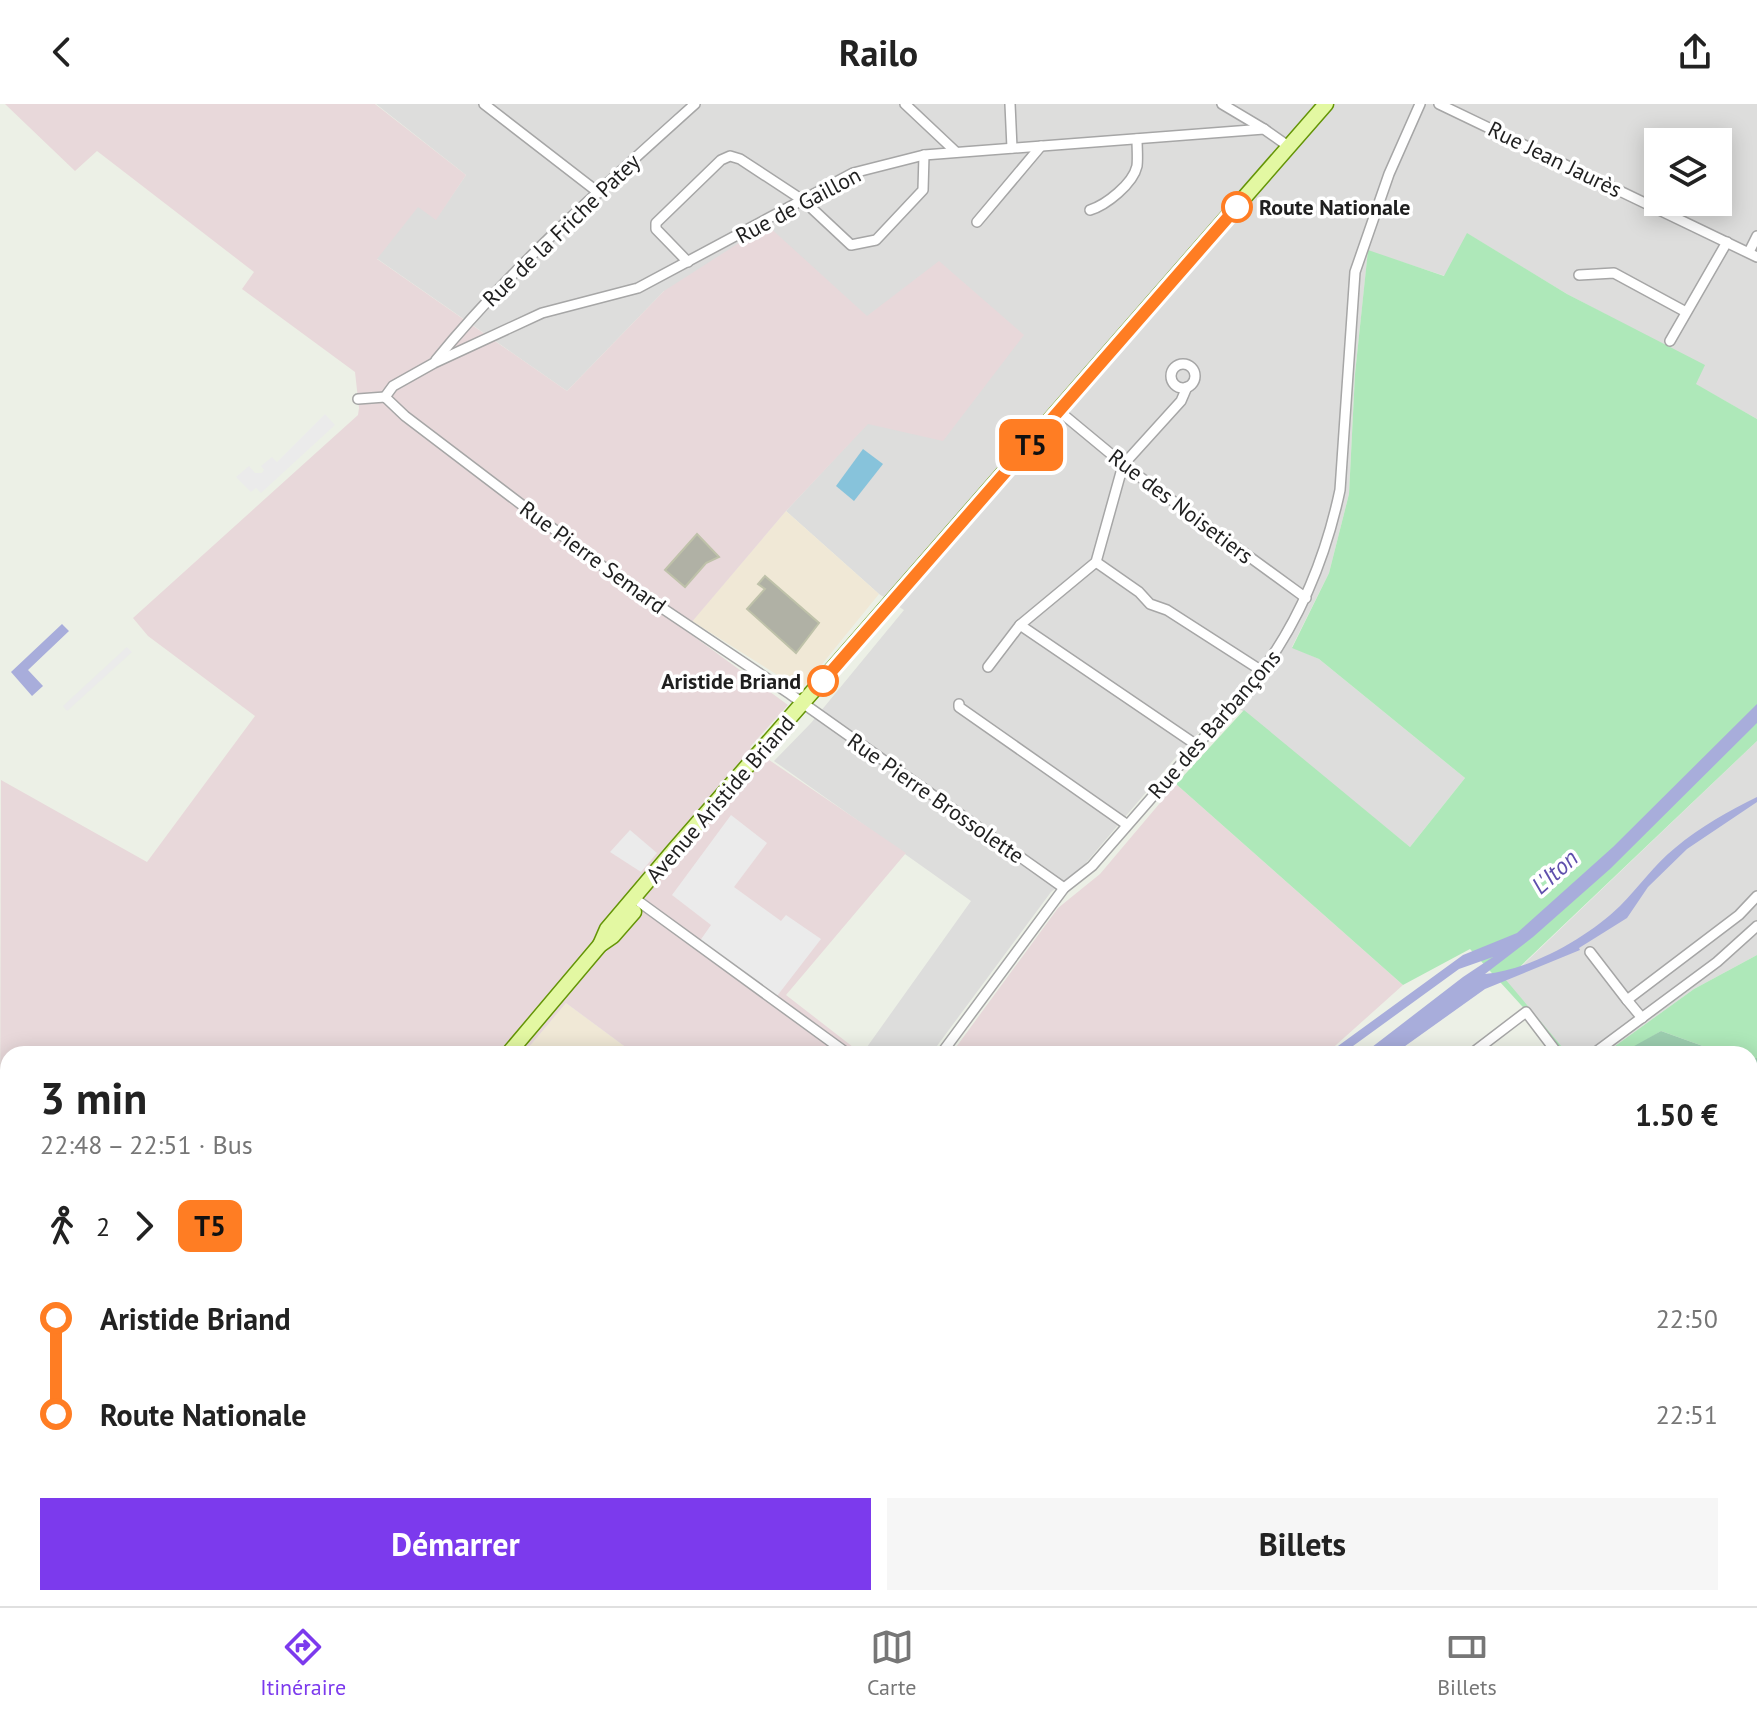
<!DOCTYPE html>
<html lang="fr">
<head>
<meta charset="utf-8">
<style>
	body { margin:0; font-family:"PT Sans",sans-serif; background:#f6f6f6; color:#222; height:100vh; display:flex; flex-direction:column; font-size:30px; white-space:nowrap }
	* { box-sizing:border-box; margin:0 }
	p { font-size:26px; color:#767676 }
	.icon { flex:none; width:44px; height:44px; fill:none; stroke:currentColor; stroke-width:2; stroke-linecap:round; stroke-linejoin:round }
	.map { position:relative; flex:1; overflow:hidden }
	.drawer { position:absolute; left:0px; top:942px; width:1758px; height:560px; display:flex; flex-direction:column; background:#fff; border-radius:24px 24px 0 0; box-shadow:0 4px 20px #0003 }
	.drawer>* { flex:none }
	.badge { padding:0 16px; border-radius:12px; font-size:28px; line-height:52px }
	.fabs { position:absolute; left:1644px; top:24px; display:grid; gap:16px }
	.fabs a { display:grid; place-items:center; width:88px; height:88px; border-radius:0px; background:#fff; box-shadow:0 4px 20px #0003; font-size:40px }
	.map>.badge { position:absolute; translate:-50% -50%; box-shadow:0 0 0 4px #fff }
	.legs { display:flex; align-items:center; gap:12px; height:88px; padding:0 40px; font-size:26px }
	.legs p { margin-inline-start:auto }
	.summary { display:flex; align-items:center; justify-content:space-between; height:136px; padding:0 40px }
	h1 { font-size:44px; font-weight:700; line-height:60px }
	.button { display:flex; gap:16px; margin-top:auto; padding:16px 40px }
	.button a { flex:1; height:92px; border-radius:0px; background:#7c3aed; color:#fff; font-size:32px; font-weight:700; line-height:92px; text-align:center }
	.button a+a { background:#f6f6f6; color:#222 }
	ul { padding:0 40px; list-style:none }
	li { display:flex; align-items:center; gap:28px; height:96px; font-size:30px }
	li i { display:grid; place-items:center; width:12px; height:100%; margin:0 10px; background:currentColor }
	li i::after { content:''; width:20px; height:20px; margin:-10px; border:6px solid; border-radius:50%; background:#fff }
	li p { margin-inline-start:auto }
	li:first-child i { background:linear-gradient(#0000 50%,currentColor 0) }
	li:last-child i { background:linear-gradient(currentColor 50%,#0000 0) }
	header { display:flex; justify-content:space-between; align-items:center; height:104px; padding:0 40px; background:#fff; font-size:36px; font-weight:700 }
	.dock { display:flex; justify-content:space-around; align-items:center; height:112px; border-top:2px solid #e0e0e0; background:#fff; font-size:22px; color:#767676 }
	.dock a { display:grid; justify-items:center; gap:4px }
	.dock .on { color:#7c3aed }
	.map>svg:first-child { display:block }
	.residential { fill:#dddddc; fill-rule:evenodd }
	.commercial { fill:#f0e8d6 }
	.industrial { fill:#e8d8da }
	.farmland { fill:#d9edd2 }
	.grass { fill:#aee8b9 }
	.forest { fill:#9ccdaf }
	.pitch { fill:#87c3db }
	.parking { fill:#ebebeb }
	.water { fill:#a8addb }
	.building { fill:#b0b1a5; stroke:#bec1a9; stroke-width:2 }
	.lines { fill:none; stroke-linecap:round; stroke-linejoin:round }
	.street-casing { stroke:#a6a6a6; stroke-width:12 }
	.secondary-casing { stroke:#207309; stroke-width:15 }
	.primary-casing { stroke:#649506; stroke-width:17 }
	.highway-casing { stroke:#d4642c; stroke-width:19 }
	.street { stroke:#fff; stroke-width:9 }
	.secondary { stroke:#cdf7bc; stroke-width:12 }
	.primary { stroke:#e3f8a2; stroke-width:14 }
	.highway { stroke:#e4b991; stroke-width:16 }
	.line-1-casing { stroke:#fff; stroke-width:18 }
	.line-1 { stroke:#ff7d23; stroke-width:12 }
	.stop-1-dot { fill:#fff; stroke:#ff7d23; stroke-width:4 }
	.labels { text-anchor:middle; stroke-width:7; stroke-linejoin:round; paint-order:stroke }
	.street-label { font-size:22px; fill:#1f1f1f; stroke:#fff }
	.stop-label { font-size:22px; font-weight:bold; fill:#1f1f1f; stroke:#fff; text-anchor:start }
	.water-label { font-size:24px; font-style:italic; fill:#5f4fac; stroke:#fff }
</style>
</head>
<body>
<header><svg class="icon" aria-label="back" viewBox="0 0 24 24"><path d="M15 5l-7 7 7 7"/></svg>Railo<svg class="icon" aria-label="share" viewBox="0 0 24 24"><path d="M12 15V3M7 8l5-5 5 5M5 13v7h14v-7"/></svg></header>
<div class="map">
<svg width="1757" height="1502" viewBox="0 0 1757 1502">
	<rect width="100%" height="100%" fill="#ecf0e6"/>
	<!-- residential -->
	<g class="residential">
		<path d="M376,0H1757V315L1695,280L1704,262L1567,190L1468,130L1445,172L1368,147L1355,270L1349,390L1329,469L1292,543L1319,555L1465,674L1410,743L1230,597L1182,646L1085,760L1051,788L931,950H862L971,797L774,657L811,619L904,506L879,490L786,407L868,319L867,212L664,187L567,287L376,154L418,102L436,115L466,71ZM1658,38H1718V98H1658Z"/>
		<polygon points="1757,637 1757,851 1694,885 1604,950 1568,950 1506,877"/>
	</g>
	<!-- commercial -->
	<g class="commercial">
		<polygon points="786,407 879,490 801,586 692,517"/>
		<polygon points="566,899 635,950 523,950"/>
		<polygon points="533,1494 656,1494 644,1502 539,1502"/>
	</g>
	<!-- industrial -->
	<g class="industrial">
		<polygon points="5,0 375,0 466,71 436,116 418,103 377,155 567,287 664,187 767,121 867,212 939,157 1024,231 943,337 868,320 786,407 685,526 788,601 750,643 906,749 786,891 862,950 635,950 566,899 523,950 8,950 8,1074 0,1070 1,676 147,758 255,612 148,532 133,514 358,311 359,304 355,268 242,185 254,168 97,47 75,67"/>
		<polygon points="1176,680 1403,881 1326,950 951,950 1058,804 1100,770"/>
		<polygon points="16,1494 533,1494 539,1502 9,1502"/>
	</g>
	<!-- farmland -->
	<g class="farmland">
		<polygon points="8,1387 8,1494 16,1494 9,1502 0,1502 0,1388"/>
		<polygon points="739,1494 845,1494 839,1502 724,1502"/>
	</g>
	<!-- grass -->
	<g class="grass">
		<polygon points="1467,129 1567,190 1705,261 1696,280 1757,315 1757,637 1506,876 1568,950 1560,950 1531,912 1470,845 1403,881 1176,680 1244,606 1410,743 1465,674 1319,555 1292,544 1329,469 1349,390 1355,270 1368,146 1444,172"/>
		<polygon points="1757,851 1757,954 1750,955 1750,950 1725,950 1661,927 1623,950 1604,950 1694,885"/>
	</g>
	<!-- forest -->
	<g class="forest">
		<polygon points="1661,927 1725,950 1620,950"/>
		<polygon points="1757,954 1757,1502 1057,1502 1056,1494 1750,1494 1750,955"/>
	</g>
	<!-- pitch -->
	<polygon class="pitch" points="863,345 883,360 854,397 836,382"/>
	<!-- parking -->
	<g class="parking">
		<polygon points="325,310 335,321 261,389 256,384 251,388 236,373 249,362 255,369 262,369 264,366 261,362 272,353 277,358"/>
		<polygon points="127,543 132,548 67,607 63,602"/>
		<polygon points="731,711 767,739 734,783 781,817 786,811 821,835 774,896 697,841 711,821 672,791"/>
		<polygon points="630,726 657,749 641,768 610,748"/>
	</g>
	<!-- water -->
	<g class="water">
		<polygon points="62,520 69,527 28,566 43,582 32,592 11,568"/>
		<path d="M1757,600V619L1610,765L1533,833L1485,870C1530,866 1587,834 1620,802C1639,783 1654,761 1675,744C1701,722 1729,707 1757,693V698L1687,745L1648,783L1627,814L1579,844L1580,846L1485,885L1394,950H1363L1463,873L1493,853L1459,865L1342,950H1327L1463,851L1517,829L1613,743Z"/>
	</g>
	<!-- building -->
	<g class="building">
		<polygon points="697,430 719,453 706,459 685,483 665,466"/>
		<polygon points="765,472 819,519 796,549 747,505 765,485 758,480"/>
		<rect x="0" y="1228" width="8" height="120"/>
	</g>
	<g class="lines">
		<defs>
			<g id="street">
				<polyline points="484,0 599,89"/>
				<polyline points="905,0 956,48"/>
				<polyline points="1010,0 1012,44"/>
				<polyline points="1222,0 1264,25"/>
				<polyline points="1439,0 1757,153"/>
				<path d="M1090,106C1106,101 1133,80 1137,62C1138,54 1137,44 1137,35"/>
				<polyline points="977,118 1041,42"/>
				<polyline points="1749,148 1757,132"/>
				<polyline points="688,158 656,125 656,119 721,56 730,52 740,55 804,97 851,141 876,136 923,86 924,51"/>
				<polyline points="1579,171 1614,169 1686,208"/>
				<polyline points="1670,237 1727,138"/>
				<path d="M436,256C513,162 605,81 695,0"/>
				<circle cx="1183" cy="272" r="12"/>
				<polyline points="385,293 393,282 434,259 542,209 638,184 853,69 924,51 1264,25 1288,42"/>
				<polyline points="385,293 405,312 622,477 790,590 1064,784"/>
				<polyline points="358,295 385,293"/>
				<polyline points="1059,307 1129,365 1306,494"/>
				<polyline points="1096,458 1139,488 1150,500 1167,506 1262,567"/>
				<polyline points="1020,521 1198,642"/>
				<polyline points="988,563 1020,521 1096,458 1123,361 1181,297 1187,283"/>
				<polyline points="959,600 959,603 1126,720"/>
				<polyline points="634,794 848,950"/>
				<polyline points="1590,848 1627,896"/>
				<polyline points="1642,914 1627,896 1739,811 1757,792"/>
				<path d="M941,950L1064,784L1092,762L1262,567C1302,512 1326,452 1340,386L1355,168L1389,70L1420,0"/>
				<polyline points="1471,950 1526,908 1558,950"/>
				<polyline points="1593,950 1717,858 1757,822"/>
				<polyline points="942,1502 947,1494"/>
			</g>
			<polyline id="secondary" points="30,1502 38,1494"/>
			<g id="primary">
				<polyline points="600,841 607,825 674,746 1326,0"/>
				<polyline points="508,950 600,841 613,832 634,808"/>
				<polyline points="0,1382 8,1381"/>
			</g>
			<g id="highway">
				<polyline points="0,1100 8,1104"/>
				<polyline points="0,1142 8,1142"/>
			</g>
		</defs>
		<!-- street casing -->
		<use href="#street" class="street-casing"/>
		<!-- secondary casing -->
		<use href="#secondary" class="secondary-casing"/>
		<!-- primary casing -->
		<use href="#primary" class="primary-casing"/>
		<!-- highway casing -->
		<use href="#highway" class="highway-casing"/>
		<!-- street -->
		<use href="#street" class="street"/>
		<!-- secondary -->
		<use href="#secondary" class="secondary"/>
		<!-- primary -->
		<use href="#primary" class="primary"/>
		<!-- highway -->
		<use href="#highway" class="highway"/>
	</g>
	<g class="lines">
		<defs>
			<polyline id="line-1" points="823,577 1237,103"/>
		</defs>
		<!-- line-1 casing -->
		<use href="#line-1" class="line-1-casing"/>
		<!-- line-1 -->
		<use href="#line-1" class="line-1"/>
	</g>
	<!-- markers -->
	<g class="stop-1-dot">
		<circle cx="1237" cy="103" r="14"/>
		<circle cx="823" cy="577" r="14"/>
	</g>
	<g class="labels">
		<!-- street labels -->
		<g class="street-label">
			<text transform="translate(1555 55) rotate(26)" y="8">Rue Jean Jaurès</text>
			<text transform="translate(798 101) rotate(-28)" y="8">Rue de Gaillon</text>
			<text transform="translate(561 126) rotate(-44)" y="8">Rue de la Friche Patey</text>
			<text transform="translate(1181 402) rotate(37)" y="8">Rue des Noisetiers</text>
			<text transform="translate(593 453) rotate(36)" y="8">Rue Pierre Semard</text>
			<text transform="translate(1214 620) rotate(-49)" y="8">Rue des Barbançons</text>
			<text transform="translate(936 694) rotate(35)" y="8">Rue Pierre Brossolette</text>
			<text transform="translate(720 695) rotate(-49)" y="8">Avenue Aristide Briand</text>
		</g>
		<!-- stop labels -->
		<g class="stop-label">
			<text x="1259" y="111">Route Nationale</text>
			<text x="801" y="585" text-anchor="end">Aristide Briand</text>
		</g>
		<!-- water labels -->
		<g class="water-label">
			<text transform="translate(1555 768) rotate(-42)" y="8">L'Iton</text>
		</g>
	</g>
</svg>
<div class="fabs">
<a><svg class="icon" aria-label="layers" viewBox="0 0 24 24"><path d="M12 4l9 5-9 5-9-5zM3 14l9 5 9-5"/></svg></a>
</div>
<b class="badge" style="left:1031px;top:341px;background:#ff7d23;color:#111">T5</b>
<section class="drawer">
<div class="summary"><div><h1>3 min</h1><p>22:48 – 22:51 · Bus</p></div><b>1.50 €</b></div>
<div class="legs"><svg class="icon" aria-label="walk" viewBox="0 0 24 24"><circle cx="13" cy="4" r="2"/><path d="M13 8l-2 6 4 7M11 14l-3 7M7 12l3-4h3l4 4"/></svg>2<svg class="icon" aria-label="forward" viewBox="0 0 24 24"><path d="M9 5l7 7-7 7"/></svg><b class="badge" style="background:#ff7d23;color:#111">T5</b></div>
<ul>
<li><i style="color:#ff7d23"></i><b>Aristide Briand</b><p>22:50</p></li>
<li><i style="color:#ff7d23"></i><b>Route Nationale</b><p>22:51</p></li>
</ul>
<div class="button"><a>Démarrer</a><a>Billets</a></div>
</section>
</div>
<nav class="dock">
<a class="on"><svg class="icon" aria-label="directions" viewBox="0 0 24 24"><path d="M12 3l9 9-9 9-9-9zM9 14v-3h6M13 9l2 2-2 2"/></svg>Itinéraire</a>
<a><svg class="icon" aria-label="map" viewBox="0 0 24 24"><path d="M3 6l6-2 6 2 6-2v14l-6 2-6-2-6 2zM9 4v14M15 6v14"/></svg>Carte</a>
<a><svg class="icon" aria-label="tickets" viewBox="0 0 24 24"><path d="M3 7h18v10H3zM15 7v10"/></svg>Billets</a>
</nav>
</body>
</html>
